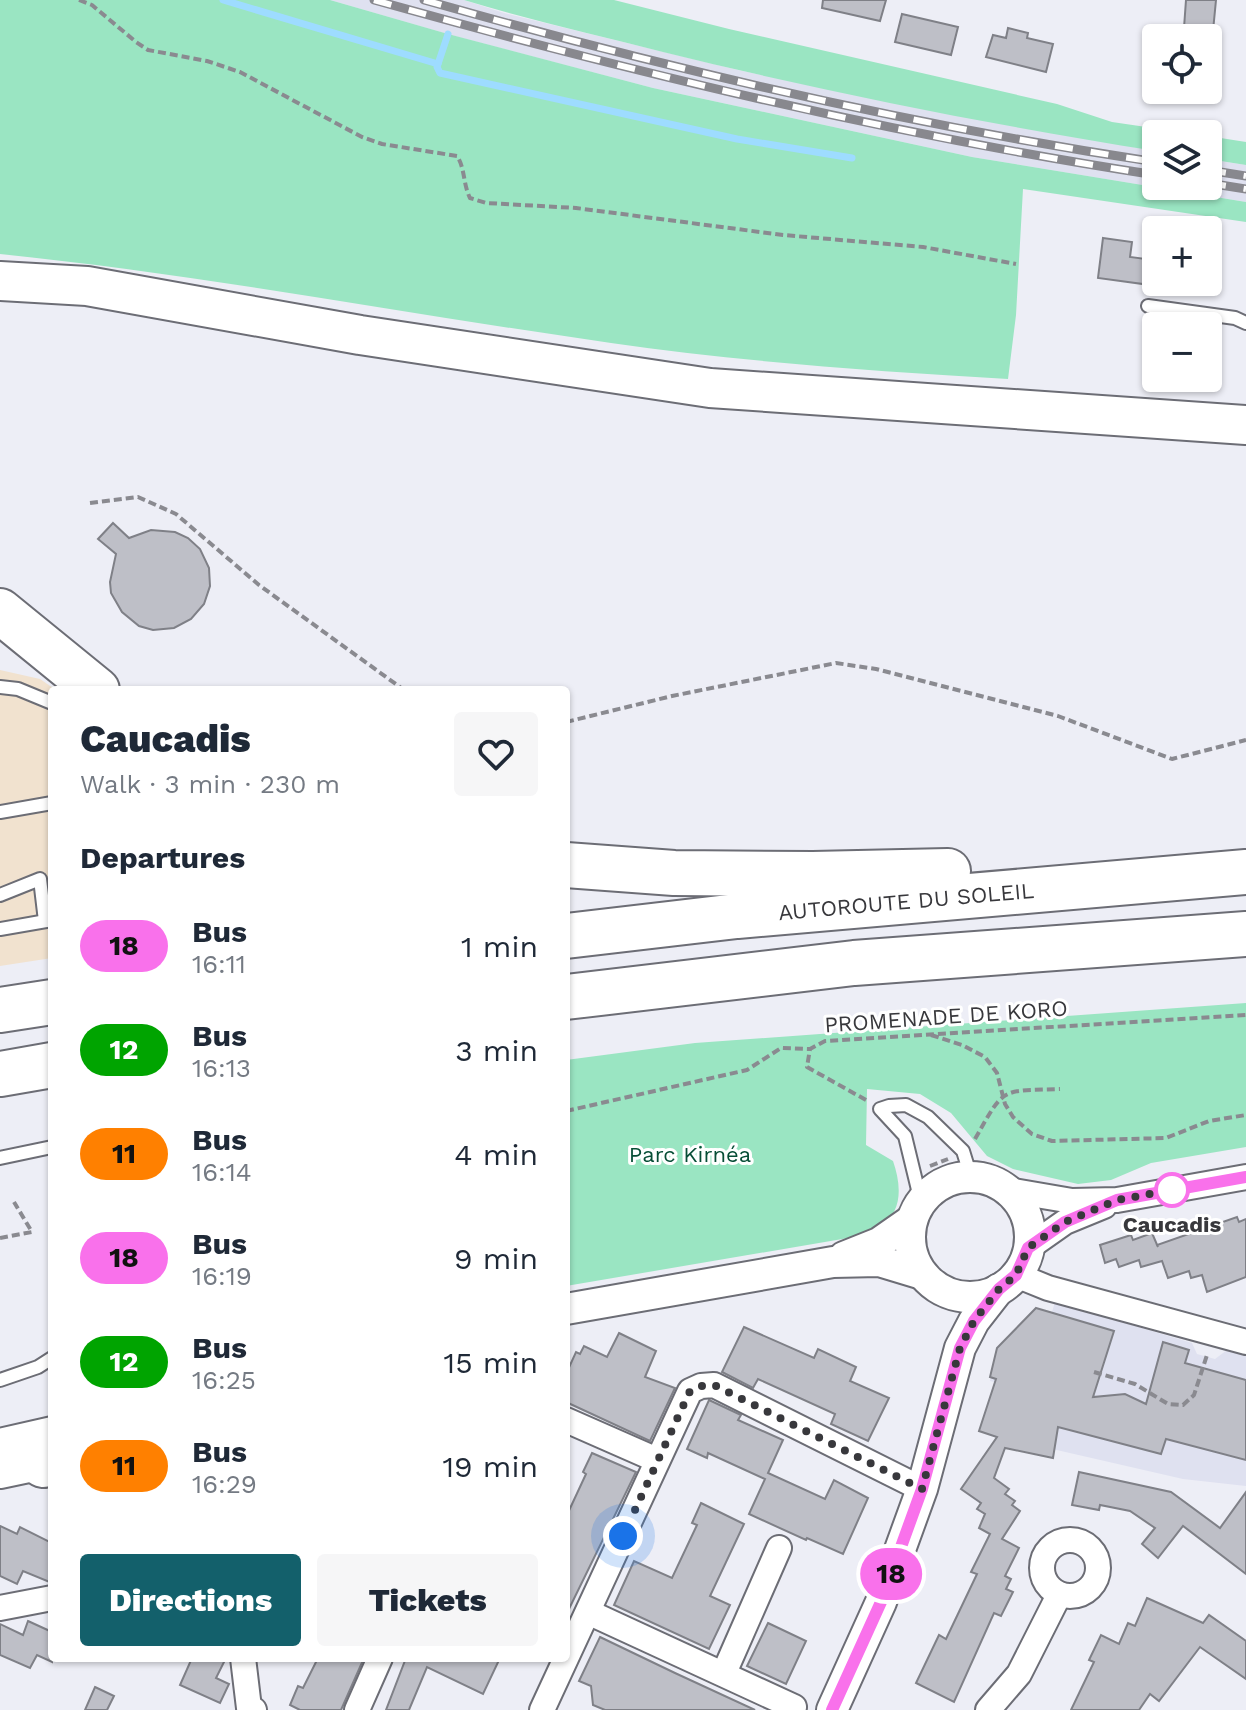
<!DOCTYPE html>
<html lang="en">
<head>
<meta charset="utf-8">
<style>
	body { margin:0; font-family:"Work Sans",sans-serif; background:#f6f6f7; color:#1f2937; height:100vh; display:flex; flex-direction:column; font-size:30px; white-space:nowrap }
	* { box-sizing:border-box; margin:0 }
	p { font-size:26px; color:#747a83 }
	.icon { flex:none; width:44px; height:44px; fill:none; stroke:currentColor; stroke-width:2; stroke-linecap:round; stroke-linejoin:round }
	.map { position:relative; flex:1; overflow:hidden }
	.side { position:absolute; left:48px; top:686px; width:522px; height:976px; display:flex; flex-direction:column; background:#fff; border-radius:8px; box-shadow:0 2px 6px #0004 }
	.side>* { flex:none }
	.badge { padding:0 16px; border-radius:26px; font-size:28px; line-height:52px }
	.controls { position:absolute; left:1142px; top:24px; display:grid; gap:16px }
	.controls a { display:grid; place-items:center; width:80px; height:80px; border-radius:8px; background:#fff; box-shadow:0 2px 6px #0004; font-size:40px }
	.you { position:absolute; width:40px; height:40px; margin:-20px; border:6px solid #fff; border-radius:50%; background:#1a73e8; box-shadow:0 0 0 12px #1a73e833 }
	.map>.badge { position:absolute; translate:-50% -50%; box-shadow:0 0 0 4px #fff }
	h2 { padding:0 32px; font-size:30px; line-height:72px }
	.round { display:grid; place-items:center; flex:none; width:84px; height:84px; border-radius:8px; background:#f6f6f7 }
	.summary { display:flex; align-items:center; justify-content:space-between; height:136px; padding:0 32px }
	h1 { font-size:38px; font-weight:800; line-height:60px }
	.button { display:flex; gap:16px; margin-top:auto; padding:16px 32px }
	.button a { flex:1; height:92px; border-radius:8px; background:#13606b; color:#fff; font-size:32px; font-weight:800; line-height:92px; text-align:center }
	.button a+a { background:#f6f6f7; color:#1f2937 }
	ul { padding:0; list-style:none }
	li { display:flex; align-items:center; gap:24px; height:104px; padding:0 32px }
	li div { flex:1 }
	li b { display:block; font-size:30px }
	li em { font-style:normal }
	li .badge { min-width:88px; font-weight:700; text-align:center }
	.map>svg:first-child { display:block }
	.industrial { fill:#f1e2cf }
	.built { fill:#dfe1f0 }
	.green { fill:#9ae5c2 }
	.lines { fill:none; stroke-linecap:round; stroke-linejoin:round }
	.stream { stroke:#9edcff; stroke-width:7 }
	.building { fill:#bebfc7; stroke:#7f8087; stroke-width:2 }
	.service-casing { stroke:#6c6d75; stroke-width:16 }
	.minor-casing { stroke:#6c6d75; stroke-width:28 }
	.tertiary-casing { stroke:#6c6d75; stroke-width:34 }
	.primary-casing { stroke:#6c6d75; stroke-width:42 }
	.motorway-casing { stroke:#6c6d75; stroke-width:48 }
	.path { stroke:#8a8a90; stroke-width:4; stroke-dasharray:8 4; stroke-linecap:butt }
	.service { stroke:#fff; stroke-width:12 }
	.minor { stroke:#fff; stroke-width:24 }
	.tertiary { stroke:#fff; stroke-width:30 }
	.primary { stroke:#fff; stroke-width:38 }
	.motorway { stroke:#fff; stroke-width:44 }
	.rail-casing { stroke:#88888e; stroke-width:9 }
	.rail { stroke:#fff; stroke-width:6; stroke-dasharray:18; stroke-linecap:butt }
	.line-casing { stroke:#fff; stroke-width:18 }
	.line { stroke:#f971eb; stroke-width:12 }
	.walk { stroke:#38383c; stroke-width:8; stroke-dasharray:0 14.4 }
	.stop-dot { fill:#fff; stroke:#f971eb; stroke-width:4 }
	.labels { text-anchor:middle; stroke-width:6; stroke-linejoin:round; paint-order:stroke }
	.street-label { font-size:22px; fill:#38383c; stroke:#fff }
	.park-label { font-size:22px; fill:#074e36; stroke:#fff }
	.stop-label { font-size:22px; font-weight:bold; fill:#38383c; stroke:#fff }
</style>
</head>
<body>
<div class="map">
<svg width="1246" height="1710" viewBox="0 0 1246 1710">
	<rect width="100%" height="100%" fill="#edeef6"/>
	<!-- industrial -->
	<polygon class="industrial" points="0,670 40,679 56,690 52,690 52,958 0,966"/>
	<!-- built -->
	<g class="built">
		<polygon points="330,0 464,0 504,13 738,70 933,111 1156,151 1156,186 1208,186 1208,159 1246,165 1246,202 972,157 653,88 451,35"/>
		<polygon points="1055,1302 1192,1343 1197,1354 1215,1359 1227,1350 1246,1356 1246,1486 1183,1479 1048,1448 1059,1400 990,1381 997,1348 1036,1308 1052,1312"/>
	</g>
	<!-- green -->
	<g class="green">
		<path d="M0,0H330L448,34L653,88L972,157L1246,202V222L1023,189L1016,315L1008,379C876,371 742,362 611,343C407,314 205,275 0,254Z"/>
		<path d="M464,0H614L729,29L1057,104L1112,122L1194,134H1156V151C991,125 826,92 663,52C597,35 529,20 464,0Z"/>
		<polygon points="1208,136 1246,142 1246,165 1208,159"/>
		<path d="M1246,1003V1147L1151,1163L1111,1180L1078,1184L1013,1169L987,1156L951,1113L920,1094L867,1089L866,1145L893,1161C901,1184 904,1212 879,1227C872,1232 862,1234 854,1237L566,1286V1060L695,1043Z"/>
	</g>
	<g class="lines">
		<!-- stream -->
		<g class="stream">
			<polyline points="223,0 438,64"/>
			<polyline points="448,34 437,67 440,73 737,139 852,158"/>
		</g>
	</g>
	<!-- building -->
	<g class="building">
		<polygon points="823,0 886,0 880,21 822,8"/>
		<polygon points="1186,0 1216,0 1213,31 1184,28"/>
		<polygon points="902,14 958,27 951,55 895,42"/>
		<polygon points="1008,28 1028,33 1027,38 1053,44 1046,72 986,57 993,35 1006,38"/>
		<polygon points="1103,238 1132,242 1130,257 1146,259 1143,284 1098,278"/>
		<polygon points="113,523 129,538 151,530 175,532 188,538 200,549 209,568 210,586 204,604 191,619 174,628 153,630 139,626 122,612 111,593 110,582 116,554 98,539"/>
		<polygon points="1237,1217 1239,1222 1246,1219 1246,1277 1207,1292 1202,1275 1191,1278 1189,1271 1168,1278 1162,1261 1141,1267 1139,1260 1119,1267 1116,1259 1105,1263 1100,1245 1131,1235 1133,1240 1152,1233 1158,1247 1157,1245"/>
		<polygon points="1036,1308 1114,1331 1093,1397 1125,1394 1146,1404 1163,1342 1189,1350 1185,1363 1246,1380 1246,1460 1166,1439 1161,1454 1058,1427 1053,1458 1005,1448 994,1478 1009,1489 1005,1494 1015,1501 1012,1505 1020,1511 1002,1539 1019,1548 1005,1576 1011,1579 1006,1589 1013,1592 1001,1616 994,1613 954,1702 916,1683 939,1635 946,1639 977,1574 971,1572 990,1534 979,1528 985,1514 977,1509 981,1503 961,1489 997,1437 979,1431 996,1379 990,1377 997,1348"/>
		<polygon points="744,1327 814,1358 818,1349 856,1367 850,1381 889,1398 868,1441 831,1424 835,1414 758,1379 753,1388 722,1372"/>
		<polygon points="619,1333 656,1351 645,1377 675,1388 650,1441 566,1402 566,1374 576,1352 580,1354 584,1346 607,1357"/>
		<polygon points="709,1400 741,1415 738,1420 783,1440 768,1473 825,1499 834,1480 868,1498 843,1554 807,1538 806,1540 749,1514 765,1479 708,1453 707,1458 687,1449"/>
		<polygon points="592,1453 636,1472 566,1615 566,1517 586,1474 583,1472"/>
		<polygon points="1079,1472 1171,1492 1220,1528 1246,1492 1246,1574 1183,1526 1158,1558 1142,1544 1155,1528 1130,1511 1100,1505 1099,1510 1072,1505"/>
		<polygon points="701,1503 744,1524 710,1596 730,1605 709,1649 614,1605 634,1561 672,1578 697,1525 692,1523"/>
		<polygon points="0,1526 17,1534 20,1527 52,1543 52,1583 23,1571 17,1584 0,1576"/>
		<polygon points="1147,1598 1203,1623 1209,1615 1246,1641 1246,1679 1200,1647 1159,1701 1150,1694 1139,1710 1071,1710 1094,1662 1089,1660 1101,1635 1119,1644 1128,1623 1135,1626"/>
		<polygon points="28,1621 52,1632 52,1662 37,1655 30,1668 0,1655 0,1624 23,1635"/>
		<polygon points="768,1623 806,1641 786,1684 747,1666"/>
		<polygon points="600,1637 675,1673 755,1710 605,1710 593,1705 591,1686 579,1681"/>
		<polygon points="192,1658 226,1658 216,1678 229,1684 220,1703 180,1685"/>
		<polygon points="318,1658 364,1658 341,1710 300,1710 290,1705 298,1686 303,1688"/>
		<polygon points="406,1658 500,1658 483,1694 427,1667 409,1710 386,1710"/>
		<polygon points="95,1687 114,1696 107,1710 85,1710"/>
	</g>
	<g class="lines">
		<defs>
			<g id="service">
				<polyline points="1148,306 1235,318 1246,323"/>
				<polyline points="0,687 18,689 52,703"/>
				<polyline points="0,812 52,803"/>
				<polyline points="0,895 40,879 45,921"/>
				<polyline points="0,929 52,920"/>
				<polyline points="0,1158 52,1147"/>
				<polyline points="921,1202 905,1136 880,1109 889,1106 906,1105 928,1117 963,1151 971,1177"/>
				<polyline points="0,1380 38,1367 52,1358"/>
			</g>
			<g id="minor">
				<polyline points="1007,1190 1072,1201 1117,1200 1246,1177"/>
				<polyline points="1028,1248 1065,1222 1104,1206"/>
				<polyline points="1016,1275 1048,1288 1246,1342"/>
				<polyline points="566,1420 657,1460"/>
				<circle cx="1070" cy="1568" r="28"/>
				<polyline points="0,1608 52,1598"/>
				<polyline points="588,1612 794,1707"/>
				<polyline points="243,1658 249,1708 254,1710"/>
				<polyline points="724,1673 779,1548"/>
				<polyline points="357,1710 380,1658"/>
				<polyline points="542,1710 690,1391 701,1386 714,1385 922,1489"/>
				<polyline points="988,1710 1019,1674 1059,1595"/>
			</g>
			<g id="tertiary">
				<circle cx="970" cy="1237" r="60"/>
				<polyline points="844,1257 879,1243 912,1220"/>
				<polyline points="566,1309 833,1262 879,1261 922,1274"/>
				<polyline points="0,1444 52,1432"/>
				<polyline points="0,1473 52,1462"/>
				<polyline points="832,1710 881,1602 922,1489 960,1348 974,1321 999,1289"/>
			</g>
			<polyline id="primary" points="0,281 87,286 360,335 710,388 1246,425"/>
			<g id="motorway">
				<polyline points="0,611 97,690"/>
				<polyline points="566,865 674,873 813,874 948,871"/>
				<polyline points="566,936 737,916 1246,872"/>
				<polyline points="566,997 854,963 1246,934"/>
				<polyline points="0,1010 52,1002"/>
				<polyline points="0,1074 52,1065"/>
				<polyline points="43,1465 52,1458"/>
			</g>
		</defs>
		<!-- service casing -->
		<use href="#service" class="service-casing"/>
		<!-- minor casing -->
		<use href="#minor" class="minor-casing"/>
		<!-- tertiary casing -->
		<use href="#tertiary" class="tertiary-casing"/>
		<!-- primary casing -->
		<use href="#primary" class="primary-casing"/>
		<!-- motorway casing -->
		<use href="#motorway" class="motorway-casing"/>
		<!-- path -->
		<g class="path">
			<path d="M79,0L92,5L136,42L148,50L207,61L240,72L362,137L382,144L457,156C465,168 463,184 470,198L486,203L576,208L783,235L923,247L1016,264"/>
			<polyline points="90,503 138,497 176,514 259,585 404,690"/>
			<polyline points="566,722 672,696 836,663 876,669 1058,716 1172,759 1246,740"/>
			<polyline points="931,1035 962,1045 985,1057 997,1073 1005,1104 1013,1117 1032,1134 1052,1141 1166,1138 1209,1121 1246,1115"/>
			<polyline points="866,1100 807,1067 810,1049 825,1041 1246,1015"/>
			<polyline points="566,1111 747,1070 781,1048 810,1049"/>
			<path d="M975,1139C1005,1086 1000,1091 1060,1089"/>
			<polyline points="930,1166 948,1159"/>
			<polyline points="0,1238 32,1232 14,1202"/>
			<polyline points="1094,1372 1135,1384 1168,1404 1183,1405 1194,1395 1207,1355"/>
		</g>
		<!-- service -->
		<use href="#service" class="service"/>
		<!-- minor -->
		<use href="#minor" class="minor"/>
		<!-- tertiary -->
		<use href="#tertiary" class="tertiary"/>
		<!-- primary -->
		<use href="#primary" class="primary"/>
		<!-- motorway -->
		<use href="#motorway" class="motorway"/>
		<defs>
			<g id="rail">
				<path d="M374,0C631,72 892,135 1156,175"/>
				<path d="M424,0C664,68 909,125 1156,162"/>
				<polyline points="1208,170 1246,176"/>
				<polyline points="1208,183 1246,189"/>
			</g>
		</defs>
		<!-- rail casing -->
		<use href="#rail" class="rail-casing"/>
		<!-- rail -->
		<use href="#rail" class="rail"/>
	</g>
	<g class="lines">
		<defs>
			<polyline id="line" points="832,1710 881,1602 922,1489 960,1348 974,1321 999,1289 1016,1275 1028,1248 1065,1222 1117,1200 1246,1177"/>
		</defs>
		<!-- line casing -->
		<use href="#line" class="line-casing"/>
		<!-- line -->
		<use href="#line" class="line"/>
		<!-- walk -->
		<polyline class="walk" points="623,1536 690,1391 701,1386 714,1385 922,1489 960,1348 974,1321 999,1289 1016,1275 1028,1248 1065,1222 1117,1200 1172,1190"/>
	</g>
	<!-- markers -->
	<circle class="stop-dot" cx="1172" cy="1190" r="16"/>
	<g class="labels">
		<!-- street labels -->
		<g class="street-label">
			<text transform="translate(906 901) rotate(-5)" y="8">AUTOROUTE DU SOLEIL</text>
			<text transform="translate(946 1016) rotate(-4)" y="8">PROMENADE DE KORO</text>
		</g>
		<!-- park labels -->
		<g class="park-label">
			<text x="690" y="1162">Parc Kirnéa</text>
		</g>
		<!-- stop labels -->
		<g class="stop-label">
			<text x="1172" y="1232">Caucadis</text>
		</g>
	</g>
</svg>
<div class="controls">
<a><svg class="icon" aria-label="locate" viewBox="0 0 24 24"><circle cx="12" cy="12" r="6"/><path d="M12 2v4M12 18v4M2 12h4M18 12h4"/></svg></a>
<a><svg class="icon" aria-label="layers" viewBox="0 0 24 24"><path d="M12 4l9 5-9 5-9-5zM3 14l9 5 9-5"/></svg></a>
<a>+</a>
<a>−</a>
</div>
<div class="you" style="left:623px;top:1536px"></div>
<b class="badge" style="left:891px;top:1574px;background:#f971eb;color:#111">18</b>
<section class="side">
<div class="summary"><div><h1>Caucadis</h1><p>Walk · 3 min · 230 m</p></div><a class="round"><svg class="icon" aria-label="heart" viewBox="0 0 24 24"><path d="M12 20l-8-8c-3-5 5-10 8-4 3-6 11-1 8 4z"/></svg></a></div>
<h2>Departures</h2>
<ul>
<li><span class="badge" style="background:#f971eb;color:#111">18</span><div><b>Bus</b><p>16:11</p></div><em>1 min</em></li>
<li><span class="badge" style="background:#00a400;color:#fff">12</span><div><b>Bus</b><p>16:13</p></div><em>3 min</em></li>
<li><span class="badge" style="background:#ff8000;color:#111">11</span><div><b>Bus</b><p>16:14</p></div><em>4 min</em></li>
<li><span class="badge" style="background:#f971eb;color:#111">18</span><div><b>Bus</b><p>16:19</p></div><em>9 min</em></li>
<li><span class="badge" style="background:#00a400;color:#fff">12</span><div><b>Bus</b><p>16:25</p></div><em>15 min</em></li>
<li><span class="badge" style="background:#ff8000;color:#111">11</span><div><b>Bus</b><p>16:29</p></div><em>19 min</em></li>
</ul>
<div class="button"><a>Directions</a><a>Tickets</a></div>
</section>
</div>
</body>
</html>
